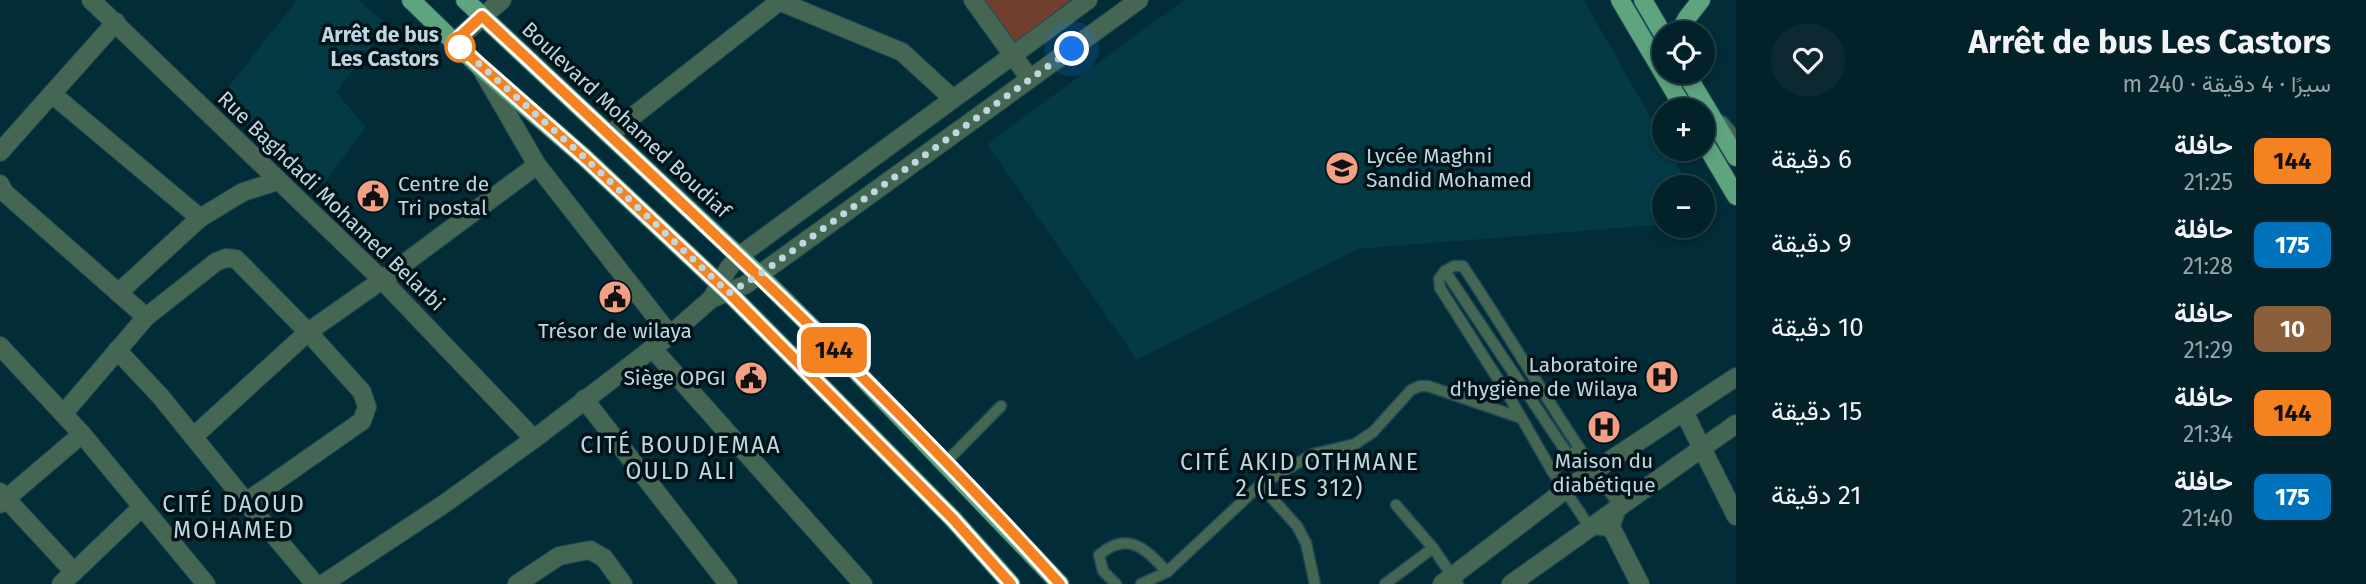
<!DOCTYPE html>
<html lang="ar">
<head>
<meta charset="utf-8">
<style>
	body { margin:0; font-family:"Fira Sans",Vazirmatn,sans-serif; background:#0c2931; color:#f1f3f6; direction:rtl; height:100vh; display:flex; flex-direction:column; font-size:26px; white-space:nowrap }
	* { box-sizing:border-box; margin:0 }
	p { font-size:23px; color:#96a3a8 }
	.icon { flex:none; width:38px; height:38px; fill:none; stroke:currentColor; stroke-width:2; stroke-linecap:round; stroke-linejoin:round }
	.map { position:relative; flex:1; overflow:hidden; direction:ltr }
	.side { display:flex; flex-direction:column; background:#022129; width:630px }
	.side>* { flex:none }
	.badge { padding:0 14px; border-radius:10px; font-size:24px; line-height:46px }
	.controls { position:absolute; left:1652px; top:21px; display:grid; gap:14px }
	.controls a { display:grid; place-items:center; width:63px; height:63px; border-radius:50%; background:#022129; box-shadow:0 4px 10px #0003,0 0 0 2px #233e46; font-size:35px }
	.you { position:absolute; width:35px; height:35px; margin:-18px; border:5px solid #fff; border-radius:50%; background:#1a73e8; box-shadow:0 0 0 10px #1a73e833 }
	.map>.badge { position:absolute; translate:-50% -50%; box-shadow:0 0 0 4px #fff }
	.round { display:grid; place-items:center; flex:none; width:74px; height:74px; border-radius:37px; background:#0c2931 }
	.summary { display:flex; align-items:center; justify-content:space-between; height:119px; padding:0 35px }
	h1 { font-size:33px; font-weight:700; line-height:52px }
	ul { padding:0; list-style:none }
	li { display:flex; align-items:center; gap:21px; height:84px; padding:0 35px }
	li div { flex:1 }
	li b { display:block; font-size:26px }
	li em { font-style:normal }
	li .badge { min-width:77px; font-weight:700; text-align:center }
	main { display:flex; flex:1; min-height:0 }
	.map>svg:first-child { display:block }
	.built { fill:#043946 }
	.green { fill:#713f2e }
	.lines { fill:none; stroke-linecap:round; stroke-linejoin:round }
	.lane-casing { stroke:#204852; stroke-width:13 }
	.street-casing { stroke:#204852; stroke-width:20 }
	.primary-casing { stroke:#204852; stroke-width:20 }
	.lane { stroke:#456653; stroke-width:10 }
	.street { stroke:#456653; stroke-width:18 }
	.primary { stroke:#5ea57f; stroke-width:18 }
	.line-casing { stroke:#fff; stroke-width:16 }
	.line { stroke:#f58220; stroke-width:10 }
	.walk { stroke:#bed8e0; stroke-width:7; stroke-dasharray:0 12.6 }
	.stop-dot { fill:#fff; stroke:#f58220; stroke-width:3.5 }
	.labels { text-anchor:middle; stroke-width:7; stroke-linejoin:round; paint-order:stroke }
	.stop-label { font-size:21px; font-weight:bold; fill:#bed8e0; stroke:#011318; text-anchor:end }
	.street-label { font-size:21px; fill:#bed8e0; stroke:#011318 }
	.poi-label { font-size:21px; fill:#bed8e0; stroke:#011318; text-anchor:start }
	.neighbourhood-label { font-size:23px; letter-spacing:2px; fill:#bed8e0; stroke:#011318 }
</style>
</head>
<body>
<main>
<section class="side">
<div class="summary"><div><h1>Arrêt de bus Les Castors</h1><p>سيرًا · 4 دقيقة · 240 m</p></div><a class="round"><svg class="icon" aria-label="heart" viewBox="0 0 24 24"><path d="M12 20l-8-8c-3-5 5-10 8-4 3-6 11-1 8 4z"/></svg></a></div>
<ul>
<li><span class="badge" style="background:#f58220;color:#111">144</span><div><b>حافلة</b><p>21:25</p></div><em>6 دقيقة</em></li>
<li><span class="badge" style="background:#0072bc;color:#fff">175</span><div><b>حافلة</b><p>21:28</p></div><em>9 دقيقة</em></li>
<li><span class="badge" style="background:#8b5e3c;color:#fff">10</span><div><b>حافلة</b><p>21:29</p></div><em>10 دقيقة</em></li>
<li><span class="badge" style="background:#f58220;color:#111">144</span><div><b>حافلة</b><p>21:34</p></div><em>15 دقيقة</em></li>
<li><span class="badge" style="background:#0072bc;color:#fff">175</span><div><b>حافلة</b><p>21:40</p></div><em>21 دقيقة</em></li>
</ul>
</section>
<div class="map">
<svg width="1736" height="584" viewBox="0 0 1736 584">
	<rect width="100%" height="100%" fill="#022c37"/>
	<!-- built -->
	<g class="built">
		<polygon points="297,0 358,0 388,25 336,92 366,127 324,184 220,97"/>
		<polygon points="1184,0 1584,0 1664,141 1664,149 1668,149 1690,187 1664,187 1664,222 1658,225 1358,249 1137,360 987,144"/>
	</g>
	<!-- green -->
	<polygon class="green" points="982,0 1071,0 1013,44"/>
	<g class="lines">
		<defs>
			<g id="lane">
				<polyline points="1722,121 1736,137"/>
				<polyline points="1445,271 1439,279 1440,288 1510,398 1552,471 1569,456"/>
				<polyline points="945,463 1001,406"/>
				<path d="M1552,471L1591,529L1613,531L1621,508C1564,430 1516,346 1463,266H1454L1445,271L1569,456L1578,449"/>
				<polyline points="1260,485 1297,526 1306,543 1315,584"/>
				<polyline points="1396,505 1433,548 1458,584"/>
				<path d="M1116,584L1103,571L1099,555C1128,530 1146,549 1167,572"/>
				<polyline points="1141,584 1167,572 1260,485 1313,454 1355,444 1373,432 1411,390 1420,386 1428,386 1521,418"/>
				<polyline points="1385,584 1433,548"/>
			</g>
			<g id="street">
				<polyline points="91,0 382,280 534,439"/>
				<polyline points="776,0 902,52 952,98"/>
				<polyline points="973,0 1030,79"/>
				<polyline points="454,42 502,0"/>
				<polyline points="482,70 537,165 670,335"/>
				<polyline points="52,94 200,218"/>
				<polyline points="609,135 781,0"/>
				<polyline points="0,152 116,22"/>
				<polyline points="0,184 4,192 146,317"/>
				<polyline points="118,293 200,218 243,192 278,181"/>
				<polyline points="713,296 728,269 739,256 1088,0"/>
				<polyline points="0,346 82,434 206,584"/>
				<polyline points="652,348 863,584"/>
				<polyline points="584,399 728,584"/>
				<polyline points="1684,412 1736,516"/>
				<polyline points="64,413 146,317 216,262 226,258 236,259 308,332 362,392 367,407 362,421 246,502 161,397 117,350"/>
				<polyline points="193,437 308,332 382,280 537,165"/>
				<polyline points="0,492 74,572 61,584"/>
				<polyline points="246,502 315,584"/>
				<polyline points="0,504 82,434"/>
				<polyline points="1613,531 1640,584"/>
				<polyline points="74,572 142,507"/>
				<polyline points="323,584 444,504 534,439 670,335 711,299 745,285 1139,0"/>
				<polyline points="517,584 559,556 590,550 604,558 623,584"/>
				<polyline points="1442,584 1565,490 1736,377"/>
				<polyline points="1511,584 1736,424"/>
			</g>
			<g id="primary">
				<polyline points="411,0 479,66 584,157 729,293 953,519 1011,584"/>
				<polyline points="465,0 759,275 855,370 1060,584"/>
				<polyline points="1620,0 1685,110"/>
				<polyline points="1643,0 1664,36"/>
				<polyline points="1679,33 1687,18 1701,0"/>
				<polyline points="1685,72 1736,157"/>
				<polyline points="1703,140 1736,196"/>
			</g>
		</defs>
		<!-- lane casing -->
		<use href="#lane" class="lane-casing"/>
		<!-- street casing -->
		<use href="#street" class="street-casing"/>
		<!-- primary casing -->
		<use href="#primary" class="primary-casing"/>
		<!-- lane -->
		<use href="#lane" class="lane"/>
		<!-- street -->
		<use href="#street" class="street"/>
		<!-- primary -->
		<use href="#primary" class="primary"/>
	</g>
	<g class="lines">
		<defs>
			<path id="line" d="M1011,584L953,519L729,293L584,157L454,42L482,16C679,200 879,383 1060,584"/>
		</defs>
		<!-- line casing -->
		<use href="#line" class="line-casing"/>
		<!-- line -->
		<use href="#line" class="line"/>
		<!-- walk -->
		<polyline class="walk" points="460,47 584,157 729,293 759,275 1072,49"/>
	</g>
	<!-- icons -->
	<defs>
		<symbol id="school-disc" viewBox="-11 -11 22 22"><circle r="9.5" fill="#f39f83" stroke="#011318"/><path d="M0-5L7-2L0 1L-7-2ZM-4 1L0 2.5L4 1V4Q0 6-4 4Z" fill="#111"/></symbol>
		<symbol id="civic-disc" viewBox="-11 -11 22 22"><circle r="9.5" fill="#f39f83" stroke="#011318"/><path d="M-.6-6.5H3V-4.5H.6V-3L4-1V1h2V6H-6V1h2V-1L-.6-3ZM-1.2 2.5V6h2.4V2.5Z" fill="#111"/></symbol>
		<symbol id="hospital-disc" viewBox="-11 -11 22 22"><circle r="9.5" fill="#f39f83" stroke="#011318"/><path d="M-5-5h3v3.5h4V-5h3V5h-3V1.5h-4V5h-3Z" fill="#111"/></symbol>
	</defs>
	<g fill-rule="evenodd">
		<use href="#school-disc" x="1323" y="149" width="38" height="38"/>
		<use href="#civic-disc" x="354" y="177" width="38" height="38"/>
		<use href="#civic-disc" x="596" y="278" width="38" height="38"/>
		<use href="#hospital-disc" x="1643" y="358" width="38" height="38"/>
		<use href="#civic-disc" x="732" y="359" width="38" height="38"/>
		<use href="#hospital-disc" x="1585" y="408" width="38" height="38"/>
	</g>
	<!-- markers -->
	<circle class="stop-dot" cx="460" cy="47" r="14"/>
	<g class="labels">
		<!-- stop labels -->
		<g class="stop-label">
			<text x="439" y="42">Arrêt de bus<tspan x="439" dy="24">Les Castors</tspan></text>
		</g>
		<!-- street labels -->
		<g class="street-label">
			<text transform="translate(626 120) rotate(43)" y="7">Boulevard Mohamed Boudiaf</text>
			<text transform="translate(331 201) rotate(44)" y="7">Rue Baghdadi Mohamed Belarbi</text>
		</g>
		<!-- poi labels -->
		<g class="poi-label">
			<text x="1366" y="163">Lycée Maghni<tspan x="1366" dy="24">Sandid Mohamed</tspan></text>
			<text x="398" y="191">Centre de<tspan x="398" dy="24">Tri postal</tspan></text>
			<text x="615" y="338" text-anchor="middle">Trésor de wilaya</text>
			<text x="1638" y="372" text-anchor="end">Laboratoire<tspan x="1638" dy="24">d'hygiène de Wilaya</tspan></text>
			<text x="726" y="385" text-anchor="end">Siège OPGI</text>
			<text x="1604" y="468" text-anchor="middle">Maison du<tspan x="1604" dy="24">diabétique</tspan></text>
		</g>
		<!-- neighbourhood labels -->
		<g class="neighbourhood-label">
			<text x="681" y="453">CITÉ BOUDJEMAA<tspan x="681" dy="26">OULD ALI</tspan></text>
			<text x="1300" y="470">CITÉ AKID OTHMANE<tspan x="1300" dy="26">2 (LES 312)</tspan></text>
			<text x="234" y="512">CITÉ DAOUD<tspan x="234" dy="26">MOHAMED</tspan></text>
		</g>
	</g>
</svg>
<div class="controls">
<a><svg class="icon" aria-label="locate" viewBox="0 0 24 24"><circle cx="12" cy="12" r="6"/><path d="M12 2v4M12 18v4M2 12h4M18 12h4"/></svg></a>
<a>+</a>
<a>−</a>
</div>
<div class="you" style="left:1072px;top:49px"></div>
<b class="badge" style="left:834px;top:350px;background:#f58220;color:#111">144</b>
</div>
</main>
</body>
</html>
